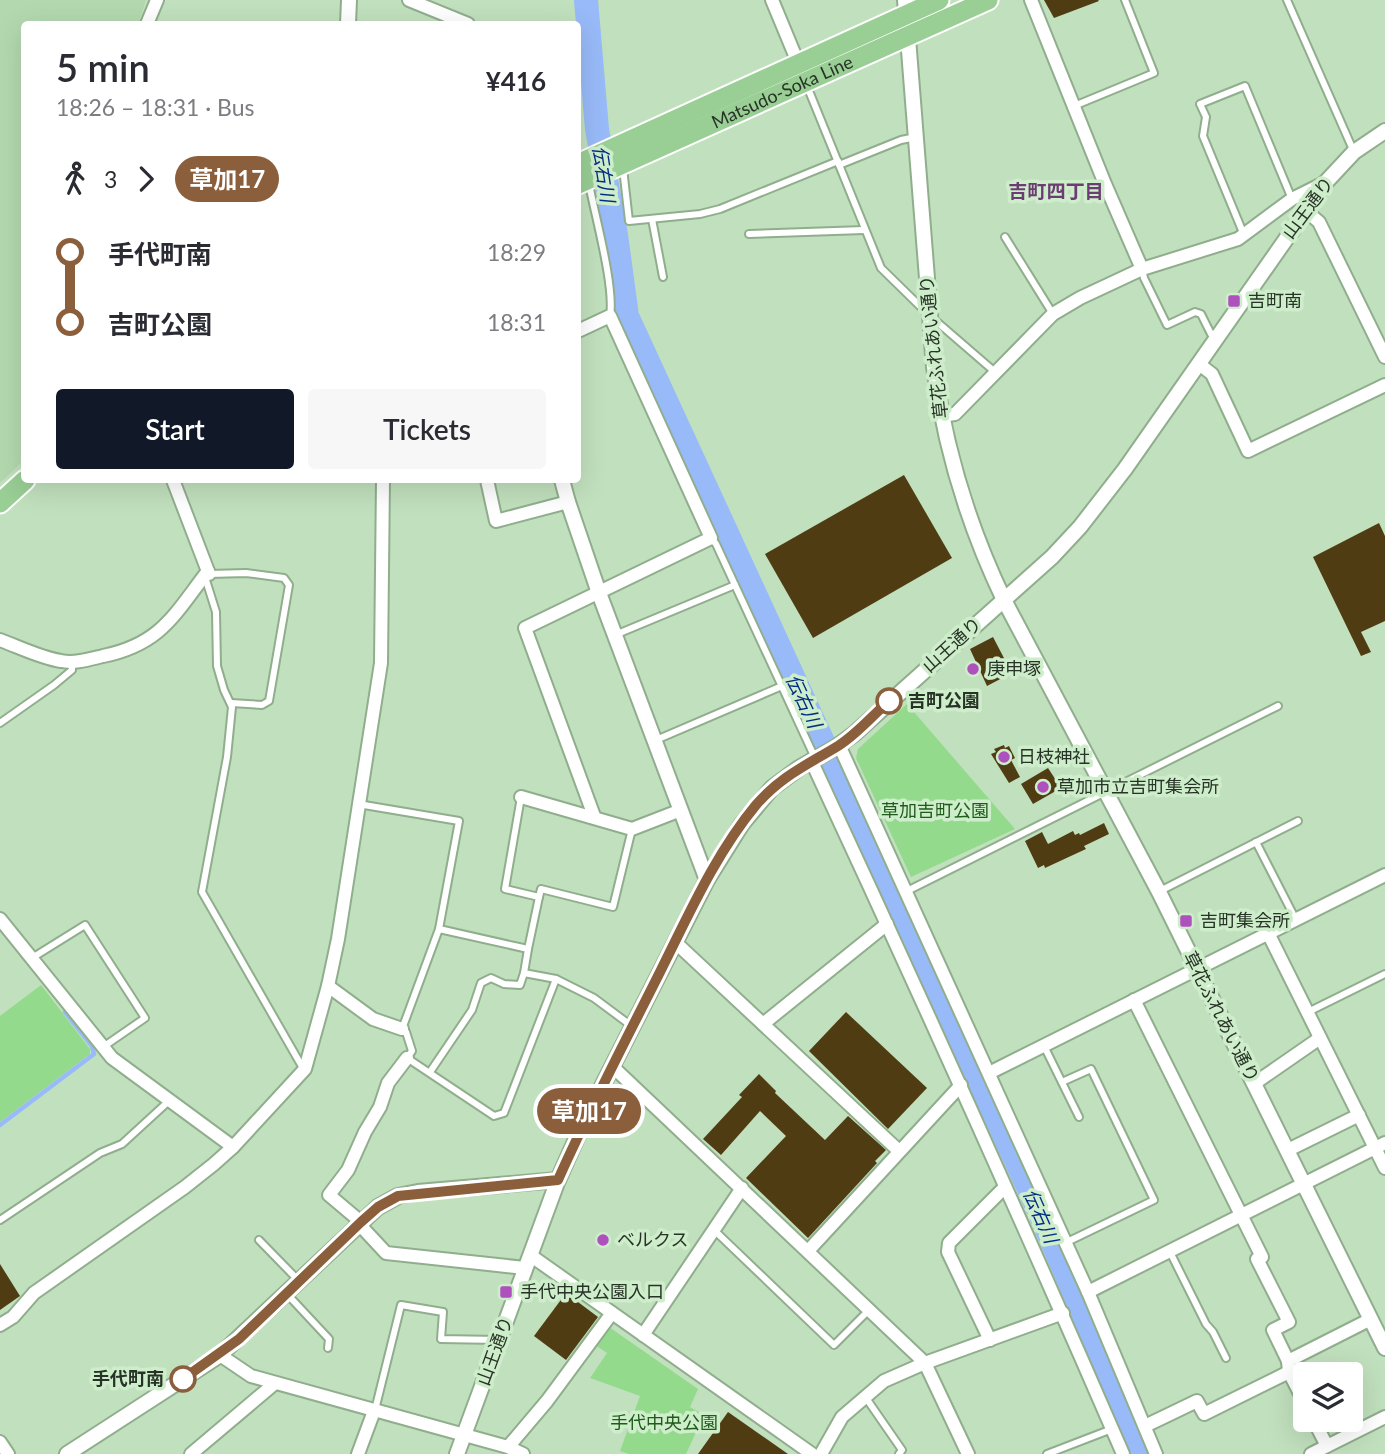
<!DOCTYPE html>
<html lang="en">
<head>
<meta charset="utf-8">
<style>
	body { margin:0; font-family:Lato,"Noto Sans JP",sans-serif; background:#f7f7f7; color:#2b2b33; height:100vh; display:flex; flex-direction:column; font-size:26px; white-space:nowrap }
	* { box-sizing:border-box; margin:0 }
	p { font-size:23px; color:#7c7c81 }
	.icon { flex:none; width:38px; height:38px; fill:none; stroke:currentColor; stroke-width:2; stroke-linecap:round; stroke-linejoin:round }
	.map { position:relative; flex:1; overflow:hidden }
	.panel { position:absolute; left:21px; top:21px; width:560px; height:462px; display:flex; flex-direction:column; background:#fff; border-radius:7px; box-shadow:0 7px 28px #0002 }
	.panel>* { flex:none }
	.badge { padding:0 14px; border-radius:23px; font-size:24px; line-height:46px }
	.buttons { position:absolute; left:1293px; top:1362px; display:grid; gap:14px }
	.buttons a { display:grid; place-items:center; width:70px; height:70px; border-radius:7px; background:#fff; box-shadow:0 7px 28px #0002; font-size:35px }
	.map>.badge { position:absolute; translate:-50% -50%; box-shadow:0 0 0 4px #fff }
	.legs { display:flex; align-items:center; gap:10px; height:77px; padding:0 35px; font-size:23px }
	.legs p { margin-inline-start:auto }
	.headline { display:flex; align-items:center; justify-content:space-between; height:119px; padding:0 35px }
	h1 { font-size:38px; font-weight:600; line-height:52px }
	.cta { display:flex; gap:14px; margin-top:auto; padding:14px 35px }
	.cta a { flex:1; height:80px; border-radius:7px; background:#111827; color:#fff; font-size:28px; font-weight:600; line-height:80px; text-align:center }
	.cta a+a { background:#f7f7f7; color:#2b2b33 }
	ul { padding:0 35px; list-style:none }
	li { display:flex; align-items:center; gap:24px; height:70px; font-size:26px }
	li i { display:grid; place-items:center; width:10px; height:100%; margin:0 9px; background:currentColor }
	li i::after { content:''; width:18px; height:18px; margin:-9px; border:5px solid; border-radius:50%; background:#fff }
	li p { margin-inline-start:auto }
	li:first-child i { background:linear-gradient(#0000 50%,currentColor 0) }
	li:last-child i { background:linear-gradient(currentColor 50%,#0000 0) }
	.map>svg:first-child { display:block }
	.built { fill:#b3d8af }
	.green { fill:#94da8d }
	.lines { fill:none; stroke-linecap:round; stroke-linejoin:round }
	.stream { stroke:#98baf8; stroke-width:4.5 }
	.river { stroke:#98baf8; stroke-width:24 }
	.building { fill:#503c12 }
	.service-casing { stroke:#90ae8d; stroke-width:10 }
	.minor-casing { stroke:#90ae8d; stroke-width:16 }
	.tertiary-casing { stroke:#90ae8d; stroke-width:18 }
	.primary-casing { stroke:#fff; stroke-width:23 }
	.service { stroke:#fff; stroke-width:6 }
	.minor { stroke:#fff; stroke-width:12 }
	.tertiary { stroke:#fff; stroke-width:14 }
	.primary { stroke:#99ce95; stroke-width:19 }
	.line-1-casing { stroke:#fff; stroke-width:16 }
	.line-1 { stroke:#8b5e3c; stroke-width:10 }
	.poi-dot { fill:#ae51bc; stroke:#ceedca; stroke-width:2.5 }
	.stop-1-dot { fill:#fff; stroke:#8b5e3c; stroke-width:3.5 }
	.labels { text-anchor:middle; stroke-width:7; stroke-linejoin:round; paint-order:stroke }
	.street-label { font-size:18px; fill:#273326; stroke:#ceedca }
	.poi-label { font-size:18px; fill:#273326; stroke:#ceedca; text-anchor:start }
	.stop-label { font-size:18px; font-weight:bold; fill:#273326; stroke:#ceedca; text-anchor:start }
	.park-label { font-size:18px; fill:#1f5b1b; stroke:#ceedca }
	.water-label { font-size:19px; font-style:italic; fill:#032e84; stroke:#ceedca }
	.neighbourhood-label { font-size:19px; font-weight:bold; fill:#6b3d72; stroke:#ceedca }
</style>
</head>
<body>
<div class="map">
<svg width="1385" height="1454" viewBox="0 0 1385 1454">
	<rect width="100%" height="100%" fill="#c1e0bd"/>
	<!-- built -->
	<polygon class="built" points="0,0 146,0 138,24 24,24 24,460 0,483"/>
	<!-- green -->
	<g class="green">
		<polygon points="907,704 1015,829 911,877 856,758 858,749"/>
		<polygon points="41,985 90,1049 90,1054 0,1122 0,1016"/>
		<polygon points="609,1327 698,1389 690,1407 704,1415 686,1454 629,1454 620,1451 640,1396 590,1378 607,1353 595,1345"/>
	</g>
	<g class="lines">
		<!-- stream -->
		<polyline class="stream" points="0,1125 94,1054 92,1046 65,1012"/>
		<!-- river -->
		<polyline class="river" points="586,0 597,129 616,235 627,316 1039,1211 1143,1454"/>
	</g>
	<!-- building -->
	<g class="building">
		<polygon points="1044,0 1098,0 1099,1 1054,18"/>
		<polygon points="904,475 952,558 813,638 765,554"/>
		<polygon points="1379,523 1385,536 1385,621 1361,632 1371,652 1361,656 1313,557"/>
		<polygon points="993,637 1005,660 1000,662 1006,676 987,686 970,649"/>
		<polygon points="1004,745 1005,748 1009,746 1015,758 1011,760 1020,777 1009,783 991,754 996,752 994,749"/>
		<polygon points="1048,768 1061,788 1033,804 1021,784"/>
		<polygon points="1104,823 1109,834 1084,846 1086,849 1045,868 1044,865 1038,868 1025,841 1042,832 1048,844 1073,831 1075,835 1079,833 1080,835"/>
		<polygon points="846,1012 927,1088 888,1129 809,1051"/>
		<polygon points="759,1074 776,1091 775,1093 825,1140 848,1116 886,1150 875,1161 877,1163 808,1238 746,1178 786,1136 760,1111 721,1155 703,1139 742,1097 739,1095"/>
		<polygon points="0,1264 20,1296 0,1310"/>
		<polygon points="566,1293 598,1317 566,1360 534,1336"/>
		<polygon points="728,1412 788,1454 698,1454"/>
	</g>
	<g class="lines">
		<defs>
			<g id="service">
				<polyline points="1287,0 1354,152"/>
				<polyline points="807,86 881,268 929,315 995,372"/>
				<polyline points="1074,106 1154,73 1125,0"/>
				<polyline points="839,165 901,140 916,137"/>
				<polyline points="623,168 629,221 700,214 720,209 838,161"/>
				<path d="M589,184C595,216 615,287 610,316"/>
				<polyline points="652,219 663,277"/>
				<polyline points="749,234 864,230"/>
				<polyline points="1244,235 1203,136 1206,117 1200,104 1245,86 1292,199"/>
				<polyline points="1005,237 1053,314"/>
				<polyline points="1142,269 1144,278 1167,325 1195,312 1201,314 1211,334 1217,338"/>
				<polyline points="711,538 716,544 815,758"/>
				<polyline points="209,574 246,573 284,578 289,585 269,701 262,705 231,703"/>
				<polyline points="205,577 216,612 217,666 224,690 232,707 227,757 202,892 304,1070"/>
				<polyline points="615,635 735,585"/>
				<polyline points="0,723 54,685 72,670 72,662"/>
				<polyline points="656,740 782,686"/>
				<polyline points="521,797 505,889 539,897 541,889 613,907 632,829"/>
				<polyline points="358,804 459,821 439,929 528,949 524,973 556,979 594,998 633,1027"/>
				<polyline points="1256,842 1296,920"/>
				<polyline points="907,891 1278,706"/>
				<polyline points="1160,891 1298,821"/>
				<polyline points="439,929 402,1029 406,1032 412,1051 407,1058 494,1116 504,1113 556,979"/>
				<polyline points="528,949 539,897"/>
				<polyline points="32,958 85,925 145,1018 103,1047"/>
				<polyline points="1308,1012 1385,974"/>
				<polyline points="1044,1046 1079,1117"/>
				<polyline points="430,1072 472,1010 481,983 491,978 504,984 520,985 524,973"/>
				<polyline points="1062,1082 1091,1069 1154,1200 1067,1242"/>
				<polyline points="0,1220 100,1153 122,1144 170,1100"/>
				<polyline points="714,1230 834,1345 869,1310"/>
				<polyline points="259,1240 298,1280"/>
				<polyline points="1170,1252 1206,1324 1213,1332 1226,1358"/>
				<polyline points="287,1294 329,1339 328,1348"/>
				<polyline points="866,1398 902,1450 899,1454"/>
				<polyline points="375,1410 401,1305 443,1312 441,1339 498,1340"/>
				<polyline points="1047,1454 1112,1429"/>
			</g>
			<g id="minor">
				<polyline points="409,0 468,24"/>
				<polyline points="772,0 799,65"/>
				<polyline points="1031,0 1105,184 1142,269"/>
				<polyline points="147,24 157,0"/>
				<polyline points="1306,211 1319,222 1385,357"/>
				<polyline points="578,331 610,316 711,538 525,628 594,816"/>
				<polyline points="1199,364 1212,374 1248,451 1385,385"/>
				<polyline points="941,416 955,414 1053,314 1080,298 1142,269 1238,239 1292,199 1326,182"/>
				<polyline points="173,480 209,574"/>
				<polyline points="487,480 496,521 568,502"/>
				<path d="M0,640C19,647 41,658 61,661C75,664 90,659 103,656C161,644 174,615 208,571"/>
				<polyline points="839,745 1088,1292 1156,1454"/>
				<path d="M811,760C918,990 1022,1221 1123,1454"/>
				<polyline points="521,797 632,829 681,810"/>
				<polyline points="0,919 112,1058 233,1147"/>
				<polyline points="1268,933 1385,1168"/>
				<polyline points="675,942 899,1151"/>
				<polyline points="328,986 373,1019 402,1029"/>
				<polyline points="1134,1000 1262,1257 1257,1259 1289,1322 1273,1330 1288,1361 1289,1372 1306,1405"/>
				<polyline points="763,1024 887,924"/>
				<polyline points="613,1067 925,1363 968,1454"/>
				<polyline points="989,1073 1385,875"/>
				<polyline points="1255,1083 1320,1038"/>
				<polyline points="1288,1150 1359,1115"/>
				<polyline points="361,1222 329,1195 348,1170 365,1132 380,1107 388,1083 407,1058"/>
				<polyline points="359,1224 386,1253 525,1268"/>
				<polyline points="808,1251 961,1085"/>
				<polyline points="530,1255 812,1454"/>
				<polyline points="1088,1292 1385,1143"/>
				<polyline points="0,1325 13,1317 34,1293 185,1187 214,1164 233,1147 305,1069 328,986 338,939 381,663 383,480"/>
				<polyline points="643,1335 742,1188"/>
				<polyline points="990,1340 948,1252 949,1243 1005,1187"/>
				<polyline points="220,1355 251,1376 508,1447 523,1454"/>
				<polyline points="1288,1361 1371,1319"/>
				<polyline points="1313,1419 1327,1446"/>
				<polyline points="1145,1426 1197,1401 1204,1414 1289,1372"/>
				<polyline points="0,1442 8,1454"/>
				<polyline points="508,1447 547,1401 612,1313"/>
				<polyline points="191,1454 274,1384"/>
				<polyline points="358,1454 374,1411"/>
				<polyline points="821,1454 842,1417 884,1381 925,1363 1063,1313"/>
				<polyline points="1311,1454 1385,1417"/>
			</g>
			<g id="tertiary">
				<path d="M905,0L934,367C945,449 968,525 1004,600L1159,892L1385,1348"/>
				<polyline points="348,24 349,0"/>
				<polyline points="562,480 568,502 599,593 707,880"/>
				<polyline points="67,1454 220,1355 378,1207 398,1196 418,1192 558,1180"/>
				<polyline points="457,1454 558,1180 582,1126 707,880 742,824 772,788 799,768 836,747 854,734 1052,557 1080,527 1125,469 1326,182 1354,152 1385,131"/>
			</g>
			<g id="primary">
				<polyline points="578,164 939,0"/>
				<path id="s1" d="M578,184L988,0"/>
				<polyline points="0,503 25,480"/>
			</g>
		</defs>
		<!-- service casing -->
		<use href="#service" class="service-casing"/>
		<!-- minor casing -->
		<use href="#minor" class="minor-casing"/>
		<!-- tertiary casing -->
		<use href="#tertiary" class="tertiary-casing"/>
		<!-- primary casing -->
		<use href="#primary" class="primary-casing"/>
		<!-- service -->
		<use href="#service" class="service"/>
		<!-- minor -->
		<use href="#minor" class="minor"/>
		<!-- tertiary -->
		<use href="#tertiary" class="tertiary"/>
		<!-- primary -->
		<use href="#primary" class="primary"/>
	</g>
	<g class="lines">
		<defs>
			<path id="line-1" d="M183,1379L239,1339L361,1222L378,1207L398,1196L558,1180C590,1108 626,1040 661,970C689,914 716,853 756,805C781,776 807,765 838,746C857,734 872,716 889,701"/>
		</defs>
		<!-- line-1 casing -->
		<use href="#line-1" class="line-1-casing"/>
		<!-- line-1 -->
		<use href="#line-1" class="line-1"/>
	</g>
	<!-- markers -->
	<g class="poi-dot">
		<rect x="1227" y="294" width="14" height="14" rx="3.5"/>
		<circle cx="973" cy="669" r="7"/>
		<circle cx="1004" cy="757" r="7"/>
		<circle cx="1043" cy="787" r="7"/>
		<rect x="1179" y="914" width="14" height="14" rx="3.5"/>
		<circle cx="603" cy="1240" r="7"/>
		<rect x="499" y="1285" width="14" height="14" rx="3.5"/>
	</g>
	<g class="stop-1-dot">
		<circle cx="889" cy="701" r="12"/>
		<circle cx="183" cy="1379" r="12"/>
	</g>
	<g class="labels">
		<!-- street labels -->
		<g class="street-label">
			<text dy="6" stroke="none"><textPath href="#s1" startOffset="224">Matsudo-Soka Line</textPath></text>
			<text transform="translate(1308 208) rotate(-53)" y="6">山王通り</text>
			<text transform="translate(934 347) rotate(-96)" y="6">草花ふれあい通り</text>
			<text transform="translate(952 645) rotate(-42)" y="6">山王通り</text>
			<text transform="translate(1221 1017) rotate(63)" y="6">草花ふれあい通り</text>
			<text transform="translate(495 1351) rotate(-70)" y="6">山王通り</text>
		</g>
		<!-- poi labels -->
		<g class="poi-label">
			<text x="1248" y="307">吉町南</text>
			<text x="987" y="675">庚申塚</text>
			<text x="1018" y="763">日枝神社</text>
			<text x="1057" y="793">草加市立吉町集会所</text>
			<text x="1200" y="927">吉町集会所</text>
			<text x="617" y="1246">ベルクス</text>
			<text x="520" y="1298">手代中央公園入口</text>
		</g>
		<!-- stop labels -->
		<g class="stop-label">
			<text x="908" y="707">吉町公園</text>
			<text x="164" y="1385" text-anchor="end">手代町南</text>
		</g>
		<!-- park labels -->
		<g class="park-label">
			<text x="935" y="817">草加吉町公園</text>
			<text x="664" y="1429">手代中央公園</text>
		</g>
		<!-- water labels -->
		<g class="water-label">
			<text transform="translate(604 174) rotate(81)" y="7">伝右川</text>
			<text transform="translate(804 701) rotate(65)" y="7">伝右川</text>
			<text transform="translate(1041 1216) rotate(66)" y="7">伝右川</text>
		</g>
		<!-- neighbourhood labels -->
		<g class="neighbourhood-label">
			<text x="1056" y="198">吉町四丁目</text>
		</g>
	</g>
</svg>
<div class="buttons">
<a><svg class="icon" aria-label="layers" viewBox="0 0 24 24"><path d="M12 4l9 5-9 5-9-5zM3 14l9 5 9-5"/></svg></a>
</div>
<b class="badge" style="left:589px;top:1111px;background:#8b5e3c;color:#fff">草加17</b>
<section class="panel">
<div class="headline"><div><h1>5 min</h1><p>18:26 – 18:31 · Bus</p></div><b>¥416</b></div>
<div class="legs"><svg class="icon" aria-label="walk" viewBox="0 0 24 24"><circle cx="13" cy="4" r="2"/><path d="M13 8l-2 6 4 7M11 14l-3 7M7 12l3-4h3l4 4"/></svg>3<svg class="icon" aria-label="forward" viewBox="0 0 24 24"><path d="M9 5l7 7-7 7"/></svg><b class="badge" style="background:#8b5e3c;color:#fff">草加17</b></div>
<ul>
<li><i style="color:#8b5e3c"></i><b>手代町南</b><p>18:29</p></li>
<li><i style="color:#8b5e3c"></i><b>吉町公園</b><p>18:31</p></li>
</ul>
<div class="cta"><a>Start</a><a>Tickets</a></div>
</section>
</div>
</body>
</html>
